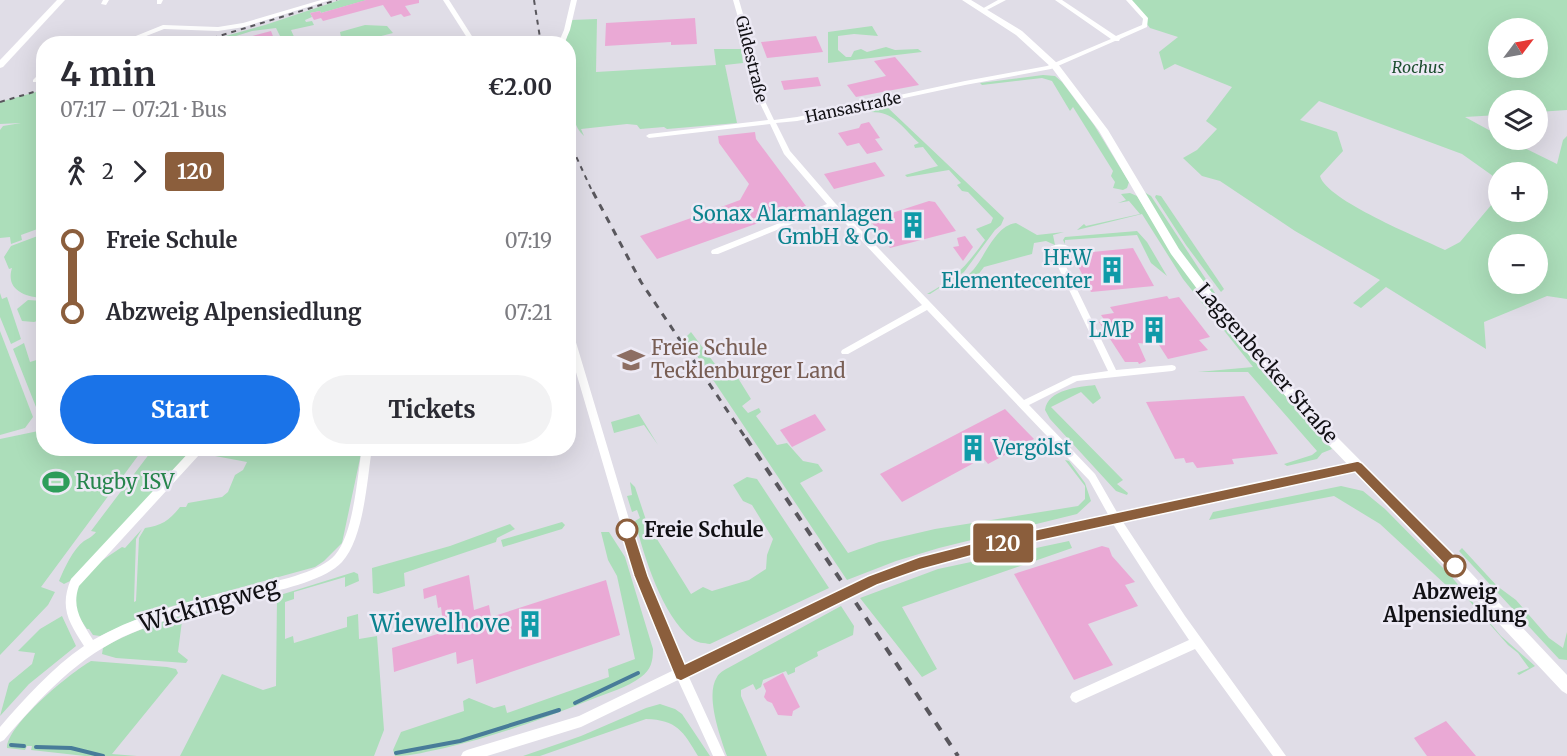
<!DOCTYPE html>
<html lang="en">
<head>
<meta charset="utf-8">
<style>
	body { margin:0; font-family:Merriweather,serif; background:#f2f2f3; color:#2b2b33; height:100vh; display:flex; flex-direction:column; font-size:22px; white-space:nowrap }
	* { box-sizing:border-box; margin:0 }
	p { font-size:20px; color:#7c7c81 }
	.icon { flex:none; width:33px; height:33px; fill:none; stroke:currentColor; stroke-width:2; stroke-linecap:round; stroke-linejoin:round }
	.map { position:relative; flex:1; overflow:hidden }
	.details { position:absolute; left:36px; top:36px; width:540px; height:420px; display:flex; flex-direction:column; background:#fff; border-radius:24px; box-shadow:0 6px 24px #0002 }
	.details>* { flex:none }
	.badge { padding:0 12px; border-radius:4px; font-size:21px; line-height:39px }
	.needle { width:39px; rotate:58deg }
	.fabs { position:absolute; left:1488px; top:18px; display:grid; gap:12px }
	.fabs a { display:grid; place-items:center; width:60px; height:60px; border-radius:50%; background:#fff; box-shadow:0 6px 24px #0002; font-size:30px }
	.map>.badge { position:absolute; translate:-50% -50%; box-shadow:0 0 0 3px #fff }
	.legs { display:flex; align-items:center; gap:9px; height:66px; padding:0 24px; font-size:20px }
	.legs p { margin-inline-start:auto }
	.overview { display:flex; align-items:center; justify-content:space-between; height:102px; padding:0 24px }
	h1 { font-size:33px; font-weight:700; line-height:45px }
	.cta { display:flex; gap:12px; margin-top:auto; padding:12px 24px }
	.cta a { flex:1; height:69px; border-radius:36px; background:#1a73e8; color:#fff; font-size:24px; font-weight:700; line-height:69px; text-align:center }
	.cta a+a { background:#f2f2f3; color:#2b2b33 }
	ul { padding:0 24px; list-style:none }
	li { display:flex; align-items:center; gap:21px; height:72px; font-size:22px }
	li i { display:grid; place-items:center; width:9px; height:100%; margin:0 8px; background:currentColor }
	li i::after { content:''; width:15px; height:15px; margin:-8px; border:4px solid; border-radius:50%; background:#fff }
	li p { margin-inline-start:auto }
	li:first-child i { background:linear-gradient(#0000 50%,currentColor 0) }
	li:last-child i { background:linear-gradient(currentColor 50%,#0000 0) }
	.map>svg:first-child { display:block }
	.green { fill:#acdeba; fill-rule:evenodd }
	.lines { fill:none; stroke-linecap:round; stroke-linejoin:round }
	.stream { stroke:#487c99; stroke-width:4 }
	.building { fill:#eaa9d5 }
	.street { fill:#fff; fill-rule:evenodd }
	.secondary { fill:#fff; fill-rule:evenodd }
	.rail-far2 { stroke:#59575d; stroke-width:2; stroke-dasharray:5 5; stroke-linecap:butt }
	.rail-far1 { stroke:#59575d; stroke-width:3; stroke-dasharray:7 7; stroke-linecap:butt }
	.rail { stroke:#59575d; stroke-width:4; stroke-dasharray:9 9; stroke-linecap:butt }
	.line-1 { fill:#8b5e3c; stroke:#fff; stroke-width:1.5 }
	.stop-1-dot { fill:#fff; stroke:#8b5e3c; stroke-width:3 }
	.labels { text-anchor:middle; stroke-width:5; stroke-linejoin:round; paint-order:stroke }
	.far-street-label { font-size:16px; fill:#111014; stroke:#edeaf5 }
	.far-park-label { font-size:16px; font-style:italic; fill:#1d4e2f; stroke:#edeaf5 }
	.culture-label { font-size:20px; fill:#0d838f; stroke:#edeaf5; text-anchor:end }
	.education-label { font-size:20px; fill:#785e54; stroke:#edeaf5; text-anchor:start }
	.street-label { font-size:20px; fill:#111014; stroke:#edeaf5 }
	.leisure-label { font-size:20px; fill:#27864d; stroke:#edeaf5; text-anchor:start }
	.stop-label { font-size:20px; font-weight:bold; fill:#111014; stroke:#edeaf5; text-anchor:start }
	.near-street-label { font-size:24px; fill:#111014; stroke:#edeaf5 }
	.near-culture-label { font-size:24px; fill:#0d838f; stroke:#edeaf5; text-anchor:end }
</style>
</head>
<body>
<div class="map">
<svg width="1567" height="756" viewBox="0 0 1567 756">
	<rect width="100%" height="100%" fill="#e0dde7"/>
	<!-- green -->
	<g class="green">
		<polygon points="340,0 367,0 321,13 320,11 310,13 312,17 305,20 306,22 312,21 314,25 291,30 295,39 283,42 276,28 252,31 214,43 197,44 265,25"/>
		<path d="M1128,0H1567V110L1538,112V100H1498V115L1465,117L1498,135V140H1508L1557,164L1563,140L1567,136V299L1547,296L1484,322L1486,349L1386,287L1361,308L1353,303L1380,280L1295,231L1220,181L1202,176L1183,158L1197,150L1217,129L1206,121L1232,87L1175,64L1164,70L1159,52L1178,37L1150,28ZM1498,28H1538V68H1498ZM1319,101L1462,154L1493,176L1498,185V172H1538V212H1498V197L1460,242L1445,250C1420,238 1326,200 1320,176L1343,151L1337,132L1300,120ZM1498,244H1538V284H1498Z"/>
		<path d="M597,19L596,72L716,65L714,49H741L743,63L725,65L737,123L667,129L664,127L640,129L637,125L627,124L581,129L584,136C565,120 568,67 568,44H565L571,20Z"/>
		<polygon points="365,25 387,26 393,33 354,43 342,42 340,32"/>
		<polygon points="872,26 878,36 854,34 838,36 838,50 846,57 851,57 854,51 861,49 867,52 886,47 895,50 918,49 922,52 828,63 828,32"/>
		<polygon points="1043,75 1055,76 1062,82 1094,125 1129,182 1127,188 1123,190 1113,188 1115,182 1111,176 1113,171 1073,107 1070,111 1052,81 1042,78 982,85 980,83"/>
		<polygon points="43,90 43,227 21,235 22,240 11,244 10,237 0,238 0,130 3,126 21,123 0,124 0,102"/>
		<path d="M886,106L1004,218L1001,225L995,230L964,272L930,294H927C955,279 967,265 985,240L976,229L991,223L993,218L968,192L962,191L957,185L961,183L949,170L907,177L905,175L938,166L923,147L915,148L914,145L919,143C897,122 892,108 859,113L857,111Z"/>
		<polygon points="1144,192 1151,196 1215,293 1209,294 1185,261"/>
		<polygon points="1130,193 1137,196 1174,256 1218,317 1332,449 1322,453 1317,459 1287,466 1284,464 1312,455 1317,451 1248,372 1198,372 1253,367 1183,279 1142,214 1077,230 1084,224 1086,226 1140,214 1129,201 1118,203 1126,200 1121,194"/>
		<polygon points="1156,195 1161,196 1224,289 1221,292 1186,245 1155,197"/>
		<path d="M1016,223L1037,235L1064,232L1053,235L1055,245L1046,241L1034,243L1032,254L984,267C977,275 973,287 961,290L955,285C962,280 969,275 974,269C985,256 996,225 1016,223Z"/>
		<polygon points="1137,231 1147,242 1167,276 1151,263 1137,235 1065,240 1065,244 1063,240 1065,237"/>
		<path d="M43,234V298C26,297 5,290 12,268L9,269L4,257L11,246Z"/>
		<polygon points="0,293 2,299 7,297 21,339 11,344 0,317"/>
		<polygon points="28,300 43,301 43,319 34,322 22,321 17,309"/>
		<polygon points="0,331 33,417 25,428 0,435"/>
		<polygon points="691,332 721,372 729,368 733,370 751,399 742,406 748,413 759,408 761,412 756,416 777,445 787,443 803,461 818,464 823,471 800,483 848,553 879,542 935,529 1078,506 1085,499 1085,486 1065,460 1069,461 1085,483 1091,501 1077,514 939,548 896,561 847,580 685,338"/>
		<polygon points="24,343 30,362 43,358 43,405 36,407 13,349"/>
		<path d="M1095,385L1101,398L1093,404L1081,392L1051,407L1123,480L1117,484L1128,493L1127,495L1116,491L1050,419L1045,410C1048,389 1079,387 1095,385Z"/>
		<polygon points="639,414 658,445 644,425 614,433 611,422"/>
		<polygon points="43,430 44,448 143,449 41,587 55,592 48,605 0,655 0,439"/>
		<path d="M153,449H175L187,453L189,456L70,581L64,584L59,581C64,569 73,549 84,541C89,538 92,537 96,532L91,531Z"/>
		<path d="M203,449H362L342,543L324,561L315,567L158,610L100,636L93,635L89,629H87C82,622 75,612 74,604C71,579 104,559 122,547L125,548L142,529L136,539L134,602L136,601L139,538L145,528C161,526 170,520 180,507H186L188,503L222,497L228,492L235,475L243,470L247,462L199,453Z"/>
		<path d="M747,477L757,479L829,588L710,644C704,643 697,643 692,639C662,616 644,556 635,521L640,518L637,510L632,512L627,496L632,495L630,482L635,487L647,523L691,594L703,587L712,591L749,580L766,569L767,555L773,539L752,505L743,501L733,485Z"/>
		<polygon points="1341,486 1363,491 1385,509 1450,575 1501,636 1535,666 1519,675 1517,673 1529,668 1518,653 1508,645 1465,596 1460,598 1380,524 1334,496 1209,520 1213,512"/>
		<polygon points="562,522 565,525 562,529 503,547 501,540"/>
		<polygon points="510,524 515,529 497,538 496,542 404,573 405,586 378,594 373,593 372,568 450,546"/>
		<path d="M601,532H609L625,557L653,649C653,661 651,670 641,677C627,688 607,693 590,700C543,719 495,736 445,748C429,751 413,756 395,756L393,750L401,732L464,711L463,701L469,698L494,708L505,705L507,713L609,677L608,669L635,659L617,576L608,560Z"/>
		<polygon points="1069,541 1072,548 902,607 937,669 922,677 860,598 938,569"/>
		<polygon points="1462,548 1497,586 1516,600 1549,638 1563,648 1567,632 1567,660 1559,659 1459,551"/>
		<polygon points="354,572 358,574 359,581 345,587 345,577 294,592 294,599 285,602 285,639 293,636 294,643 347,627 347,617 358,614 359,639 377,636 384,730 374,756 180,756 222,674 263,690 276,686 277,596"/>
		<path d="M220,605L222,610L182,621L178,652L188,660L186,663L116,658L102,654L103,648C139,626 180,617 220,605Z"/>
		<path d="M841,606L854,626L853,635L817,652L818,656L795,668V672L788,675L786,671L763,680L761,687L756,690L753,684L741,690V696L767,756H727C720,737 705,695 717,677C719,673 724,670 728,668Z"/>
		<polygon points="62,616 76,646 29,684 0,716 9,683 32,664 35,653 18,651 40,629"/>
		<path d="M91,661L167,667L176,669L178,673L112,754L137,756H85L31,750L32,746H27L25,750L7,748C7,725 71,672 91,661Z"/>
		<path d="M660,704L675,709L682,714L710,756H698C683,731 677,720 646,719L540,756H523L581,736L646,708Z"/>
	</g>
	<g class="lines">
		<!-- stream -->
		<g class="stream">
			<polyline points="575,703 638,673"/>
			<polyline points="11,745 24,746"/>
			<polyline points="36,747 71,748 103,756"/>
			<polyline points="396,753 460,741 559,710"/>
		</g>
	</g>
	<!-- building -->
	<g class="building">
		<polygon points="366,0 419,0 419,3 405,6 411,15 404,17 401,14 391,17 383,5 323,21 321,18 314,20 310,13 320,11 321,13"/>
		<polygon points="695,18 697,44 671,45 671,42 605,46 606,23"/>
		<polygon points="271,31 274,39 268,41 269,44 234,44 234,41"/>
		<polygon points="816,36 823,52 767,58 761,42"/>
		<polygon points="895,57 919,85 856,97 847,85 886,76 874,61"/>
		<polygon points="818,77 821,86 784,90 781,81"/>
		<polygon points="869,122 880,138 875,139 883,150 867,154 859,143 847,146 838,133 859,128 861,124"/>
		<polygon points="755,132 756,139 806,206 657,259 640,236 694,217 697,211 705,213 740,200 749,184 719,143 718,136"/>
		<polygon points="875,162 885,176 834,189 824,174"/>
		<polygon points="929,201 935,202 956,231 890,248 870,220"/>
		<polygon points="965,236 973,247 963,261 953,247 959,246 957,238"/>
		<polygon points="1133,248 1154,286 1091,292 1072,254"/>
		<polygon points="1167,296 1169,299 1179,297 1210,337 1199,340 1208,350 1168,359 1159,345 1138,343 1146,361 1139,364 1138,362 1125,362 1099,322 1105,321 1101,315 1114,313 1110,307"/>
		<polygon points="1244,396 1278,454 1232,459 1234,464 1197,468 1193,462 1186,463 1184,458 1175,459 1146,402"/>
		<polygon points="1005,409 1034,439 988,464 983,458 902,502 880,474"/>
		<polygon points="815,414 826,430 792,447 780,430"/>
		<polygon points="1102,546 1109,548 1112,556 1135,582 1125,585 1138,606 1088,624 1113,665 1074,680 1014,574"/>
		<polygon points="469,575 474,610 489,605 491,617 606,580 620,635 476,684 473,659 457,664 456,652 394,672 392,648 444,632 441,607 438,608 436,595 424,599 423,589"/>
		<polygon points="783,673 800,707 793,711 792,716 778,715 772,703 767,701 764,697 766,691 763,684"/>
		<polygon points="1446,721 1476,756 1427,756 1414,738"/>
	</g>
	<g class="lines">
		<!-- street -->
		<g class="street">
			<polygon points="103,0 109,0 106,5 101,4"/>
			<polygon points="157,0 163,0 161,4 157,4"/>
			<polygon points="321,0 330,0 244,27 218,31 164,29 126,44 116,44 163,25 218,27 243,23"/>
			<polygon points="443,0 449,0 477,44 471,44"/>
			<polygon points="571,0 577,0 570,30 564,44 558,44 564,30"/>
			<path d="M733,0H739L749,35L761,93L774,120L797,117L965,81L1047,66L1111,39L1055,0H1062L1116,36L1142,25L1143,19L1126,0H1132L1148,18L1147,27L1120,39L1119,41H1115L1051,69L965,85L797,121L776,123L790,151L835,203L1024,400L1073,376L1108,371L1049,248C1053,244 1065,243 1069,247L1068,249L1058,250L1116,370L1172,365L1175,366L1176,368L1175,370L1172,371L1077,381L1029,405L1095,474L1118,514L1358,463L1361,464L1363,467L1361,470L1358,471L1123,522L1185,616L1286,756H1273L1195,649L1080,701L1076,703L1072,701L1070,697L1072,693L1189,640L1154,588L1113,524L974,554L903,573L821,611L688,675L725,756H713L678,680L581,727L487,756H461L463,752L467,750L579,716L674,670L636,576L568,345V326L572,329L646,576L683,666L813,603L901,564L974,544L1109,516L1089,480L927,310L848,354H842L841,352L842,350L922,305L831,208L718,254H712L711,252L712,250L827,204L784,154L770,124L649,138L646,136L649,134L768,120L755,93L743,35Z"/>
			<polygon points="998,0 1006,0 985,11 980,10"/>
			<polygon points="72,36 77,37 72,44 65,44"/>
			<polygon points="44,69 44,75 37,82 33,82 33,80"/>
			<path d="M193,448H201L202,451L200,454L79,586C71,608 82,622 93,640C131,618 176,605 218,594C249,586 314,578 335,555C354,533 357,477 362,448H372C367,480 364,538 342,562C320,586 250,596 218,604C189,612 160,621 132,633C79,655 40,698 4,740L0,742V727C25,698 52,668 84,646C69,622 59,608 71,579Z"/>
		</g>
		<!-- secondary -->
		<g class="secondary">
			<polygon points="57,0 65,0 3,67 0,68 0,60"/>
			<polygon points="962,0 971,0 1022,31 1058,64 1108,130 1179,249 1241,331 1337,437 1456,557 1567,675 1567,694 1562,691 1446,567 1329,445 1233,337 1171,254 1099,131 1052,68 1016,35"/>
		</g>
		<!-- rail-far2 -->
		<g class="rail-far2">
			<polyline points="534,0 541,44"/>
			<polyline points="193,44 337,0"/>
			<polyline points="0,102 44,89"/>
			<polyline points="568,139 593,193"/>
		</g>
		<!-- rail-far1 -->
		<polyline class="rail-far1" points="593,192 641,282 747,440"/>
		<!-- rail -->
		<polyline class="rail" points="746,438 958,756"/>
	</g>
	<!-- line-1 -->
	<polygon class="line-1" points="1358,461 1362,463 1460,561 1462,566 1460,570 1455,572 1450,570 1355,472 974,555 919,570 877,585 681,681 676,679 634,576 620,530 622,526 632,526 648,576 685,664 868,576 919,557 974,543"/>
	<!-- icons -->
	<defs>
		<symbol id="building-bare" viewBox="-9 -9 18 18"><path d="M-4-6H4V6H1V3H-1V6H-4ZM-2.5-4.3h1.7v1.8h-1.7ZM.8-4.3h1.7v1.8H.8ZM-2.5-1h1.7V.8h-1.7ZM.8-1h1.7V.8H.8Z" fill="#0f9aa8" stroke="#edeaf5" stroke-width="2.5" paint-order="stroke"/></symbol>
		<symbol id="school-bare" viewBox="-9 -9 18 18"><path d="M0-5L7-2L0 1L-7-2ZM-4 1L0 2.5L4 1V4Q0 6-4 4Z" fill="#8d6e63" stroke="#edeaf5" stroke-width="2.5" paint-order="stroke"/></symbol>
		<symbol id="stadium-bare" viewBox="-9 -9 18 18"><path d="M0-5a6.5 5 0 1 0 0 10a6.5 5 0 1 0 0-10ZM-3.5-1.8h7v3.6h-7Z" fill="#2e9e5b" stroke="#edeaf5" stroke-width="2.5" paint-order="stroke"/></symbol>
	</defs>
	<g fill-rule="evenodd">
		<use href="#building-bare" x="894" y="206" width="38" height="38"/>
		<use href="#building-bare" x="1093" y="251" width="38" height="38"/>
		<use href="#building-bare" x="1135" y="311" width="38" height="38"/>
		<use href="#school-bare" x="612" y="341" width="38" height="38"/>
		<use href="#building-bare" x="954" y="429" width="38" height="38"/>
		<use href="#stadium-bare" x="37" y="463" width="38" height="38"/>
		<use href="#building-bare" x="511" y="605" width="38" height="38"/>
	</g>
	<!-- markers -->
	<g class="stop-1-dot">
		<circle cx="627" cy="530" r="10"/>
		<circle cx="1455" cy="566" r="10"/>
	</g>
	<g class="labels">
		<!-- far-street labels -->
		<g class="far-street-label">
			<text transform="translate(752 59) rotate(76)" y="6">Gildestraße</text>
			<text transform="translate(853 107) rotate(-12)" y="6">Hansastraße</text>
		</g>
		<!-- far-park labels -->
		<g class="far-park-label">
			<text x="1418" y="73">Rochus</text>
		</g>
		<!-- culture labels -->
		<g class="culture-label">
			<text x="893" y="221">Sonax Alarmanlagen<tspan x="893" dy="23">GmbH &amp; Co.</tspan></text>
			<text x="1092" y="265">HEW<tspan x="1092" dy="23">Elementecenter</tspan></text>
			<text x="1134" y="337">LMP</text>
			<text x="993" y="455" text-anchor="start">Vergölst</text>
		</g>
		<!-- education labels -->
		<g class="education-label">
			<text x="651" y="355">Freie Schule<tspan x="651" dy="23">Tecklenburger Land</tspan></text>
		</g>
		<!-- street labels -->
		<g class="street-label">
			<text transform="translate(1267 363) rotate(49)" y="7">Laggenbecker Straße</text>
		</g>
		<!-- leisure labels -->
		<g class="leisure-label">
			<text x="76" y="489">Rugby ISV</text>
		</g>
		<!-- stop labels -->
		<g class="stop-label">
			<text x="644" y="537">Freie Schule</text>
			<text x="1455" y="599" text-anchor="middle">Abzweig<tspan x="1455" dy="23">Alpensiedlung</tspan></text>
		</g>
		<!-- near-street labels -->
		<g class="near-street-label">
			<text transform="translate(209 605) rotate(-16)" y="8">Wickingweg</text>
		</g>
		<!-- near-culture labels -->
		<g class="near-culture-label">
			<text x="510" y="632">Wiewelhove</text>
		</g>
	</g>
</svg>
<div class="fabs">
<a><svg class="needle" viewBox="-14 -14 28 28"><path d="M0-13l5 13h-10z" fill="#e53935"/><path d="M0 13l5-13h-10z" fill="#7c7c81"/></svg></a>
<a><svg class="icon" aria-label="layers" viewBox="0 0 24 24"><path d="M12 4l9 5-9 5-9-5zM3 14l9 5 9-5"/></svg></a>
<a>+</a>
<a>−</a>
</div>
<b class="badge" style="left:1003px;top:543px;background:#8b5e3c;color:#fff">120</b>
<section class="details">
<div class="overview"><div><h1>4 min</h1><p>07:17 – 07:21 · Bus</p></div><b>€2.00</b></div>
<div class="legs"><svg class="icon" aria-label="walk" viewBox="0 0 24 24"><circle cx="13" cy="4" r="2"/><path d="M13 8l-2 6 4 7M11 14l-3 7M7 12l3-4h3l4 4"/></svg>2<svg class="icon" aria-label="forward" viewBox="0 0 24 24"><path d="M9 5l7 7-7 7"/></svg><b class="badge" style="background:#8b5e3c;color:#fff">120</b></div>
<ul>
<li><i style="color:#8b5e3c"></i><b>Freie Schule</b><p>07:19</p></li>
<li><i style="color:#8b5e3c"></i><b>Abzweig Alpensiedlung</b><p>07:21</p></li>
</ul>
<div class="cta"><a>Start</a><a>Tickets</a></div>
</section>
</div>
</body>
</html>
